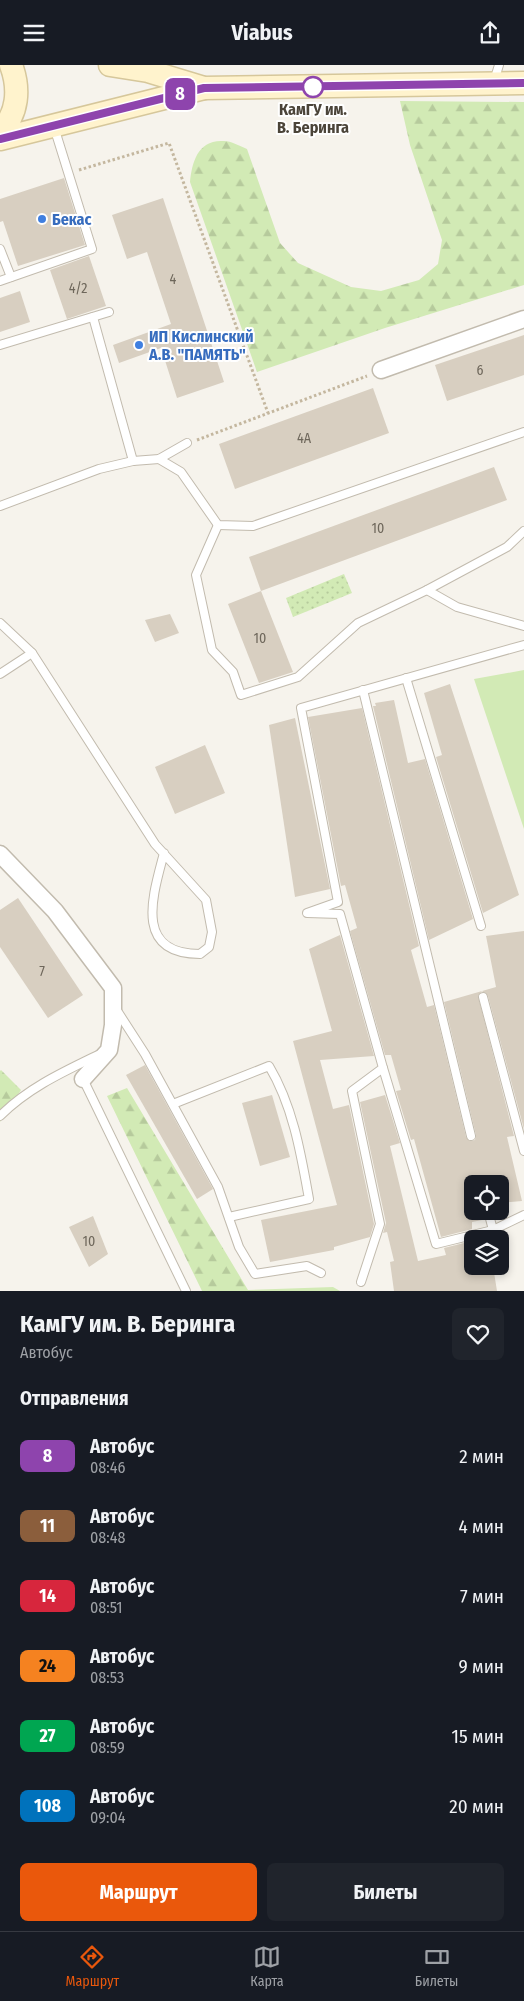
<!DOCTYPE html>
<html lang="ru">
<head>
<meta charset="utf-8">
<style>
	body { margin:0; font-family:"Fira Sans Condensed",sans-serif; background:#20242c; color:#f1f3f6; height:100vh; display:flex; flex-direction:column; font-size:19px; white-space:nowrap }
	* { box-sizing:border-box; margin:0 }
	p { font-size:16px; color:#9ea1a6 }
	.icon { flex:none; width:28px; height:28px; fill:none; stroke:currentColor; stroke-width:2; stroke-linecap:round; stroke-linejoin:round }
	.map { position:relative; height:1226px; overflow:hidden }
	.drawer { display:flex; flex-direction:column; background:#171b24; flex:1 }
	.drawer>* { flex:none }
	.badge { padding:0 10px; border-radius:8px; font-size:18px; line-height:32px }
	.controls { position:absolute; left:464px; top:1110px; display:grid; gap:10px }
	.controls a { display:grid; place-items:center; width:45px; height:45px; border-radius:8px; background:#171b24; box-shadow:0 2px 8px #0003; font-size:25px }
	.map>.badge { position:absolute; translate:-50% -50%; box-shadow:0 0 0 2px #fff }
	h2 { padding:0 20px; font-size:19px; line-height:45px }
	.round { display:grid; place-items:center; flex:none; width:52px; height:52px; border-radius:8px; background:#20242c }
	.overview { display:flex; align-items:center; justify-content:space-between; height:85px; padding:0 20px }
	h1 { font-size:24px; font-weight:700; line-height:38px }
	.action { display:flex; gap:10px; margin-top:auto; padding:10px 20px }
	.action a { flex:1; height:58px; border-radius:8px; background:#ea580c; color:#fff; font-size:20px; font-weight:700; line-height:58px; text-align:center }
	.action a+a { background:#20242c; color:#f1f3f6 }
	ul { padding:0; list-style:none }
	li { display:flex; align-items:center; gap:15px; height:70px; padding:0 20px }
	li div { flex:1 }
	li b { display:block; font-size:19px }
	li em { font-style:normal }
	li .badge { min-width:55px; font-weight:700; text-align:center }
	header { display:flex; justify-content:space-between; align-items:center; height:65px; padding:0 20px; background:#171b24; font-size:22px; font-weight:700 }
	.tab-bar { display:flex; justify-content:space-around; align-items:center; height:70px; border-top:1px solid #363941; background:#171b24; font-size:14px; color:#9ea1a6 }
	.tab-bar a { display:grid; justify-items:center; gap:2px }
	.tab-bar .current { color:#ea580c }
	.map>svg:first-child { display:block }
	.grass { fill:#d2eab5 }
	.forest { fill:url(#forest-firs) }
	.park { fill:url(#park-dots) }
	.building { fill:#d8cfc1 }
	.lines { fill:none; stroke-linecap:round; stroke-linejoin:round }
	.lane-casing { stroke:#c2bbae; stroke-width:10 }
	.street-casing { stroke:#c2bbae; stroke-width:19 }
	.secondary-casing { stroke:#d6c79b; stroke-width:25 }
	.path { stroke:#c4b79f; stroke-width:3; stroke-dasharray:2.5 2.5; stroke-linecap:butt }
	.lane { stroke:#fff; stroke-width:8 }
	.street { stroke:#fff; stroke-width:16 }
	.secondary { stroke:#fff3cd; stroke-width:22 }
	.line-casing { stroke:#fff; stroke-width:11 }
	.line { stroke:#8e44ad; stroke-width:8 }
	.stop-dot { fill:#fff; stroke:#8e44ad; stroke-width:2.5 }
	.shop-dot { fill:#3f7fe0; stroke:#fff; stroke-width:2 }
	.labels { text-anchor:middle; stroke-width:4; stroke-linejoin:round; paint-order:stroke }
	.number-label { font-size:14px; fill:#6e675b }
	.stop-label { font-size:16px; font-weight:bold; fill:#4b4439; stroke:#fff }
	.shop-label { font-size:16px; font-weight:bold; fill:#366cbe; stroke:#fff; text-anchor:start }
</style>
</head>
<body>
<header><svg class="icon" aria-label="menu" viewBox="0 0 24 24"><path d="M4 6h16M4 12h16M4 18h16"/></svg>Viabus<svg class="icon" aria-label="share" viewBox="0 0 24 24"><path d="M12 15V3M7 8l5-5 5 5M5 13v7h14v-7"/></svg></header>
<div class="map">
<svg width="524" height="1226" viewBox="0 0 524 1226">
	<defs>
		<pattern id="forest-firs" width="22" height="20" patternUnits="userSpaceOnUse" patternTransform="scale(1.25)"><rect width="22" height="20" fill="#d2eab5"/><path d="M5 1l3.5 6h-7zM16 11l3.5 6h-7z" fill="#b6ca9c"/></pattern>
		<pattern id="park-dots" width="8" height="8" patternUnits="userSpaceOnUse" patternTransform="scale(1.25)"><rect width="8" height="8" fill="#d2eab5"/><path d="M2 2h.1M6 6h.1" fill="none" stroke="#b6ca9c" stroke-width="1.8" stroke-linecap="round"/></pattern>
	</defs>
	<rect width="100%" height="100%" fill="#f6f3ec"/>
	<!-- grass -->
	<polygon class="grass" points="524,605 524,764 474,614"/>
	<!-- forest -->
	<g class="forest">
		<path d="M400,36L524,37V220L385,263L257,307L190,117C192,97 198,74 224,76C231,76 240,81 247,84L280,178L298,198L351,222L381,226L419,215L438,199L442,175L410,80Z"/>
		<polygon points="1,1005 21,1025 0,1057 0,1006"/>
		<polygon points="127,1023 248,1225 333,1222 340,1226 202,1226 107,1031"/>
	</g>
	<!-- park -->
	<polygon class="park" points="344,509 352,528 293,552 286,533"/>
	<!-- building -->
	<g class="building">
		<polygon points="64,113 85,180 18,201 3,156 0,157 0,134"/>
		<polygon points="163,133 224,317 177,333 161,283 119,298 113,280 171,259 147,187 127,194 112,150"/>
		<polygon points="89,191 106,241 67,254 50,205"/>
		<polygon points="20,226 30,257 0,267 0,233"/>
		<polygon points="524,270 524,310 447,336 435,300"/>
		<polygon points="373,323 389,368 235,424 219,379"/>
		<polygon points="494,402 507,435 261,526 249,492"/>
		<polygon points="261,526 293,607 259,618 228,539"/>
		<polygon points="170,549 179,568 155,577 145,555"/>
		<polygon points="450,619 519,830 483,848 436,692 442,690 424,628"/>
		<polygon points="394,635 408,698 425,694 473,854 429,875 373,641 376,641 375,638"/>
		<polygon points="362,643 419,881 411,885 427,942 434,940 466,1072 470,1076 475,1075 476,1070 444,937 496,922 486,871 524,866 524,1064 488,931 482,926 478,931 514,1071 507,1072 522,1136 500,1138 500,1119 472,1119 472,1146 480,1146 482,1155 472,1157 472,1164 441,1172 414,1074 411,1075 396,1026 401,1025 391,990 385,990 350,866 357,863 345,820 341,821 308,652"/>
		<polygon points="295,653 330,824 295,832 269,660"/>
		<polygon points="205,680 225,728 175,749 155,702"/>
		<polygon points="18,833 83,930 48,953 0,882 0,845"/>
		<polygon points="340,870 374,991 320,995 333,1044 349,1040 374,1159 370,1172 334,1182 334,1185 270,1197 261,1155 337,1140 293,976 332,966 309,884"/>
		<polygon points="145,1000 213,1124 197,1134 126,1010"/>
		<polygon points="272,1030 290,1092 260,1101 242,1038"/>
		<polygon points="385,1030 400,1078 390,1081 418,1196 446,1190 444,1183 472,1176 472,1201 493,1201 497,1226 394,1226 390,1197 394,1196 387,1167 383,1168 386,1158 360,1037"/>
		<polygon points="93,1151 108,1189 89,1202 69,1162"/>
	</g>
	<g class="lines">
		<defs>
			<g id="lane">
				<polyline points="494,16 499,0"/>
				<polyline points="0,184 11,212"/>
				<polyline points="0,216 92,184 54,62"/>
				<polyline points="93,252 133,396"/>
				<polyline points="0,280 109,247"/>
				<polyline points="159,394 181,407 218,460 253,461 524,367"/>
				<polyline points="0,441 99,404 133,396 159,394 187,378"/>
				<polyline points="218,460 196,510 212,585 233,607 241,630 298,612 358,558 427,525"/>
				<polyline points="524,466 507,482 427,525 457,542 524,561"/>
				<path d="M0,558L32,588L155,779L206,835L212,867L209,882L200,889C133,889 153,830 164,788"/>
				<polyline points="0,609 32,588"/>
				<polyline points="406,613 481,861"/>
				<polyline points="363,625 471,1071"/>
				<polyline points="483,932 524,1086"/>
				<polyline points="116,944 145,989 218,1122 239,1182 255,1209 307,1201 321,1208"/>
				<polyline points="383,1003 436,1179 493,1165"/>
				<polyline points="83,1014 186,1226"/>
				<path d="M173,1039L269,1001C293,1041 301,1089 309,1134L229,1152"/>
				<path d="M0,1051C28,1023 63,1007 98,990"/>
				<polyline points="488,1146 493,1165 524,1150"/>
				<polyline points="361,1217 380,1159 352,1026 383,1003 340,849 307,848 338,837 301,643 524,580"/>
			</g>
			<g id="street">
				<polyline points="381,305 524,254"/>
				<polyline points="0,789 55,846 113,923 113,960 109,985 83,1014"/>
			</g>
			<g id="secondary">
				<polyline points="110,0 148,6 204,23 524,18"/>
				<path d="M0,67C18,49 20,24 11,0"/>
				<polyline points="0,74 204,23"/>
			</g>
		</defs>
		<!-- lane casing -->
		<use href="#lane" class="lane-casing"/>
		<!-- street casing -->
		<use href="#street" class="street-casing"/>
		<!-- secondary casing -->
		<use href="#secondary" class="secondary-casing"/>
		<!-- path -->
		<g class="path">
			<polyline points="79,105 169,78 268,348"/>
			<polyline points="197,375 367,311"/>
		</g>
		<!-- lane -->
		<use href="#lane" class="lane"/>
		<!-- street -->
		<use href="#street" class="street"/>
		<!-- secondary -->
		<use href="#secondary" class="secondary"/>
	</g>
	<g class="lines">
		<defs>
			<polyline id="line" points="0,74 204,23 524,18"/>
		</defs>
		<!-- line casing -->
		<use href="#line" class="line-casing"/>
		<!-- line -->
		<use href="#line" class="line"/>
	</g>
	<!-- markers -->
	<circle class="stop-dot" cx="313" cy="22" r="10"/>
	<g class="shop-dot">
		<circle cx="42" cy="154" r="5"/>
		<circle cx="139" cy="280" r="5"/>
	</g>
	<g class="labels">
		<!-- number labels -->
		<g class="number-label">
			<text x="173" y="219">4</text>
			<text x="78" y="228">4/2</text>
			<text x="480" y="310">6</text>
			<text x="304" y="378">4А</text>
			<text x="378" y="468">10</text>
			<text x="260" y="578">10</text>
			<text x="42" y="911">7</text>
			<text x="89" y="1181">10</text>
		</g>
		<!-- stop labels -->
		<g class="stop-label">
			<text x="313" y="50">КамГУ им.<tspan x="313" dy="18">В. Беринга</tspan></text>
		</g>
		<!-- shop labels -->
		<g class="shop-label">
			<text x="52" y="160">Бекас</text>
			<text x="149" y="277">ИП Кислинский<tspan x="149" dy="18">А.В. "ПАМЯТЬ"</tspan></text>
		</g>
	</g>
</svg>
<div class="controls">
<a><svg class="icon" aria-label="locate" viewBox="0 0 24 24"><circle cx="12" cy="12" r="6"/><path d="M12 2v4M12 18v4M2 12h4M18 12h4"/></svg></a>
<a><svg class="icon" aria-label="layers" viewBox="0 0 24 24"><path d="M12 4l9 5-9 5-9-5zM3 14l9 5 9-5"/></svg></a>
</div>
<b class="badge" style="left:180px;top:29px;background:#8e44ad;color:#fff">8</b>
</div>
<section class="drawer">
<div class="overview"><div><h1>КамГУ им. В. Беринга</h1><p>Автобус</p></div><a class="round"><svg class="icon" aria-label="heart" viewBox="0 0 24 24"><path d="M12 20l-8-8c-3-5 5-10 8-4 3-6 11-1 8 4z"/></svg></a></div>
<h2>Отправления</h2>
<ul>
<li><span class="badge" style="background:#8e44ad;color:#fff">8</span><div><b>Автобус</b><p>08:46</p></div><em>2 мин</em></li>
<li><span class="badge" style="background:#8b5e3c;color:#fff">11</span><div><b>Автобус</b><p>08:48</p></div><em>4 мин</em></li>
<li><span class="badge" style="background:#d7263d;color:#fff">14</span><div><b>Автобус</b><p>08:51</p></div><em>7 мин</em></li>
<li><span class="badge" style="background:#f58220;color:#111">24</span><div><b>Автобус</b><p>08:53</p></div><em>9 мин</em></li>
<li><span class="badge" style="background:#00a651;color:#fff">27</span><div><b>Автобус</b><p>08:59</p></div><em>15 мин</em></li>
<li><span class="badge" style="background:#0072bc;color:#fff">108</span><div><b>Автобус</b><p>09:04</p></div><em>20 мин</em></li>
</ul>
<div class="action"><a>Маршрут</a><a>Билеты</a></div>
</section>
<nav class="tab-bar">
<a class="current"><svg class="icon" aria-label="directions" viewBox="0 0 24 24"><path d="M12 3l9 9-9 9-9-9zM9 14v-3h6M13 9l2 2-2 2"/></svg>Маршрут</a>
<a><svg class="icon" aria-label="map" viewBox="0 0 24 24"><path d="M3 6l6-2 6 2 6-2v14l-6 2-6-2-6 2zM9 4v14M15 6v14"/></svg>Карта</a>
<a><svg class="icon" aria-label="tickets" viewBox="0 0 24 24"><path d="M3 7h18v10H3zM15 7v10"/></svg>Билеты</a>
</nav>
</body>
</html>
